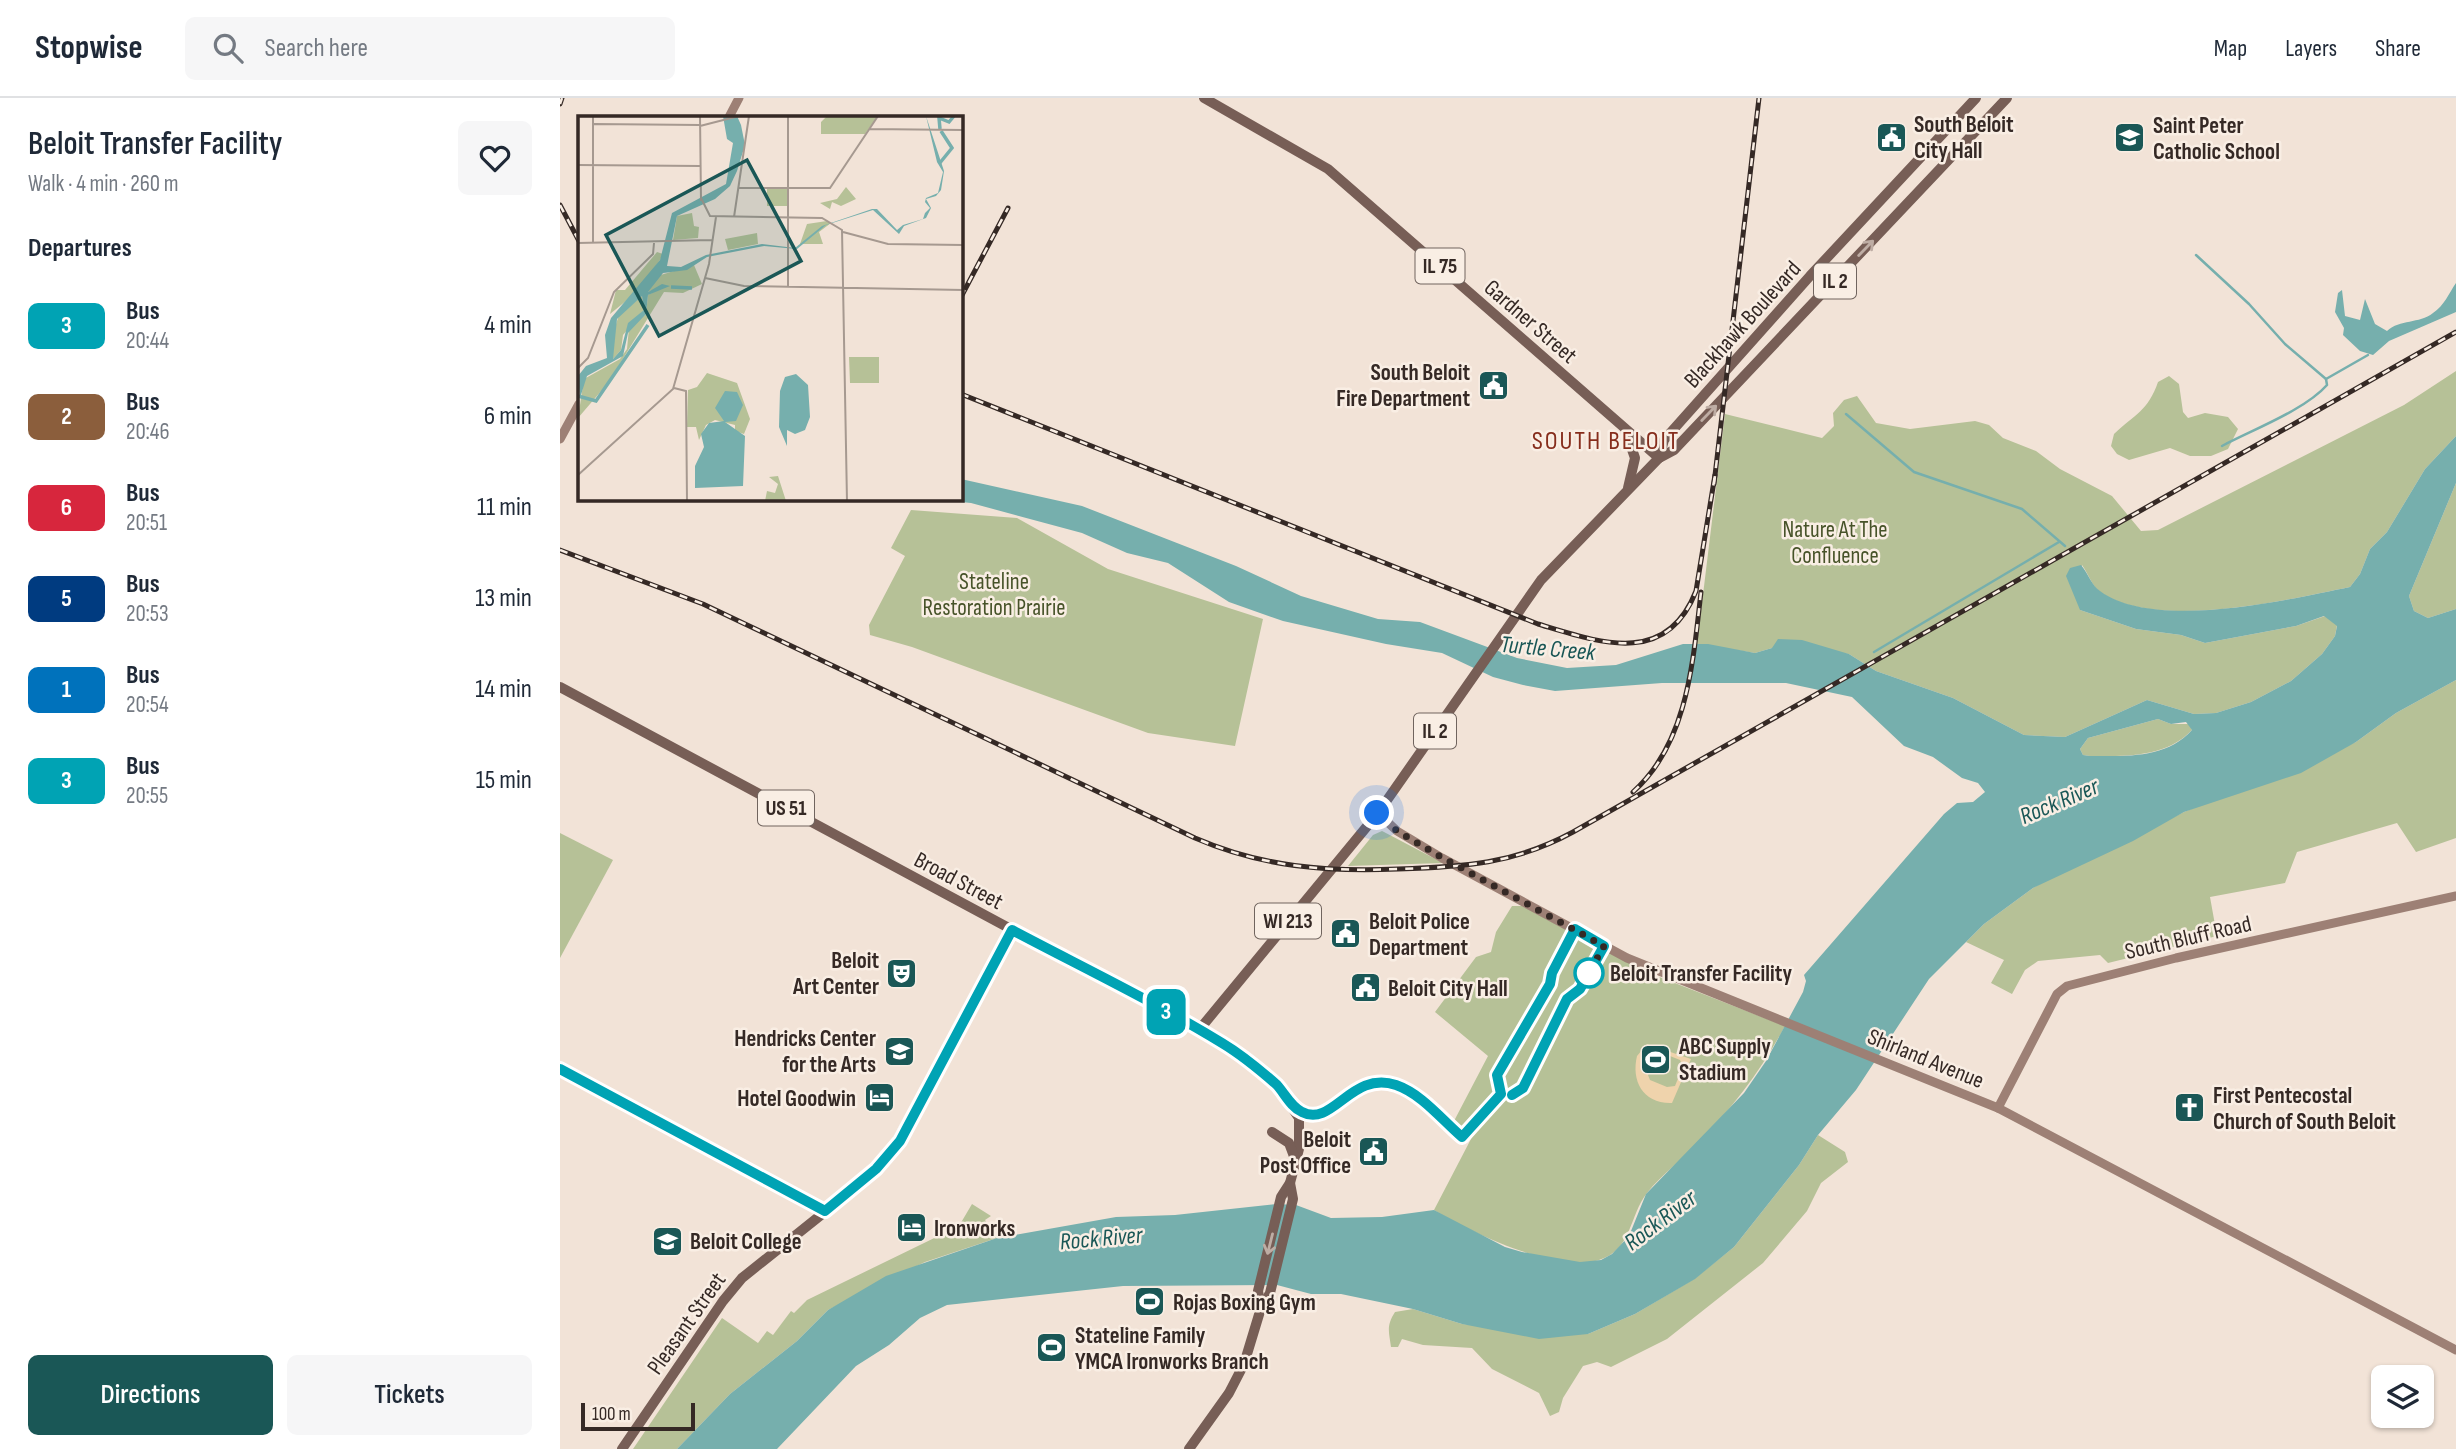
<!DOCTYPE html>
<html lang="en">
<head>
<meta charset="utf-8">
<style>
	body { margin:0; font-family:"Sofia Sans Condensed",sans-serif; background:#f6f6f7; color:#1f2937; height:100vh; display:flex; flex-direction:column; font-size:26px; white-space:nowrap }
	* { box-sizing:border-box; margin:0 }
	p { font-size:23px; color:#747a83 }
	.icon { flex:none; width:38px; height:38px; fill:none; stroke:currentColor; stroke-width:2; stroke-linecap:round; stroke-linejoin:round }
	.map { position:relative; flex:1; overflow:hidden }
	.panel { display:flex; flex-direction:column; background:#fff; width:560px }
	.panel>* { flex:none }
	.badge { padding:0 14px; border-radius:10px; font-size:24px; line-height:46px }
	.buttons { position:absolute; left:1811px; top:1267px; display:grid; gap:14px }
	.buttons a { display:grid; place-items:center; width:63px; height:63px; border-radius:10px; background:#fff; box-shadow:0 2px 5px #0004; font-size:35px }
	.scale { position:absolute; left:21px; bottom:18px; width:114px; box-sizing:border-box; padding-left:7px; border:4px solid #352925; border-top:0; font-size:19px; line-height:24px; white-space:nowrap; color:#352925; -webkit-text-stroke:5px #f9eee4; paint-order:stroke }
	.you { position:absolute; width:35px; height:35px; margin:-18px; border:5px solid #fff; border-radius:50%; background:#1a73e8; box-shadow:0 0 0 10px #1a73e833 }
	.map>.badge { position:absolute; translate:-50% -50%; box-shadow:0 0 0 4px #fff }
	h2 { padding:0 28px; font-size:26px; line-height:63px }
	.round { display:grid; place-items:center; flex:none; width:74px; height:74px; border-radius:10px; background:#f6f6f7 }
	.headline { display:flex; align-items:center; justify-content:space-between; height:119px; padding:0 28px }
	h1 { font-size:33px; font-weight:600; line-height:52px }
	.button { display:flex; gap:14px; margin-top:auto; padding:14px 28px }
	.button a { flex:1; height:80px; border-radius:10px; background:#1a5756; color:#fff; font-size:28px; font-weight:600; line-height:80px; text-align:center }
	.button a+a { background:#f6f6f7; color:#1f2937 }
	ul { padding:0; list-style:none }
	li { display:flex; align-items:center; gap:21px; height:91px; padding:0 28px }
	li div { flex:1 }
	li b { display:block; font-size:26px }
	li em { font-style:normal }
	li .badge { min-width:77px; font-weight:700; text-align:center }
	header { display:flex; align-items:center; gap:42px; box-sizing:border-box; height:98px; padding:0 35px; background:#fff; border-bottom:2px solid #e0e1e3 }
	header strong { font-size:33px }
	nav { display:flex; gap:38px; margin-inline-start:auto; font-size:24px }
	.search { width:490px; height:63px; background:#f6f6f7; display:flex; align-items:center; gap:18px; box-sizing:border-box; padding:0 24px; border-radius:10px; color:#747a83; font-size:26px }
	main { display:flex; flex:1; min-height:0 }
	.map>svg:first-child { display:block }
	.green { fill:#b6c197 }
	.sand { fill:#efd3ac; fill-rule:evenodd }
	.water { fill:#76afad; fill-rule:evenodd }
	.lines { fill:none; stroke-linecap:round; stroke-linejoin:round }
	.stream { stroke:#76afad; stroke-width:2.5 }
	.secondary { stroke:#9d8075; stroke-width:9 }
	.primary { stroke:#775e56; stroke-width:10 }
	.rail-casing { stroke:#352925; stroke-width:5 }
	.rail { stroke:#f9eee4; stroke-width:2.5; stroke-dasharray:8; stroke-linecap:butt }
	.oneway { stroke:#beada4 }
	.line-casing { stroke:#fff; stroke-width:16 }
	.line { stroke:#00a3b4; stroke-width:10 }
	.walk { stroke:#352925; stroke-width:7; stroke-dasharray:0 12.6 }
	.stop-dot { fill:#fff; stroke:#00a3b4; stroke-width:3.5 }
	.labels { text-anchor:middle; stroke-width:5; stroke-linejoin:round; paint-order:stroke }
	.shield { fill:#f9eee4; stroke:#70645e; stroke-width:2 }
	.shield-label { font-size:21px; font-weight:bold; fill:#352925 }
	.poi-label { font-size:23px; font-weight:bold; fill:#352925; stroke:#f9eee4; text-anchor:start }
	.street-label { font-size:23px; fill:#352925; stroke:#f9eee4 }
	.park-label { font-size:23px; fill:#475329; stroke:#f9eee4 }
	.stop-label { font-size:23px; font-weight:bold; fill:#352925; stroke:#f9eee4; text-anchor:start }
	.water-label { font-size:24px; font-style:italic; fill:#1a5756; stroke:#f9eee4 }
	.quarter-label { font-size:26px; letter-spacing:2px; fill:#862d1c; stroke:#f9eee4 }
	.inset-river { fill:none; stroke:#76afad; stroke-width:3.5 }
	.inset-road { fill:none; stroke:#a69990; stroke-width:2 }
	.view { fill:#1a5756; fill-opacity:0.15; stroke:#1a5756; stroke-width:3.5 }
	.inset-edge { fill:none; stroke:#352925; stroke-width:3.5 }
</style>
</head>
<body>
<header>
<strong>Stopwise</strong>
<div class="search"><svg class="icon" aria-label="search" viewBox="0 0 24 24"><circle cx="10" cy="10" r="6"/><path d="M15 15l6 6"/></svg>Search here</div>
<nav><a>Map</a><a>Layers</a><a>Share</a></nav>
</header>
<main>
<section class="panel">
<div class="headline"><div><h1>Beloit Transfer Facility</h1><p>Walk · 4 min · 260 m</p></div><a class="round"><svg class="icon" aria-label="heart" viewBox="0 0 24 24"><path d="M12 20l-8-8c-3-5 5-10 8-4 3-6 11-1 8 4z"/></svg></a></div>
<h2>Departures</h2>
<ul>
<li><span class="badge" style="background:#00a3b4;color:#fff">3</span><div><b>Bus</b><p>20:44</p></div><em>4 min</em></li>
<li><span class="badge" style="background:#8b5e3c;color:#fff">2</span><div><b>Bus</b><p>20:46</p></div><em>6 min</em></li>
<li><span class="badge" style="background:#d7263d;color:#fff">6</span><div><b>Bus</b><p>20:51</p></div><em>11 min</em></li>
<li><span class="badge" style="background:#003b80;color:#fff">5</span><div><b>Bus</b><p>20:53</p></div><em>13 min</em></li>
<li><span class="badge" style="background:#0072bc;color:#fff">1</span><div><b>Bus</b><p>20:54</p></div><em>14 min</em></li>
<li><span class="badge" style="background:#00a3b4;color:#fff">3</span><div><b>Bus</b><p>20:55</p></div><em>15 min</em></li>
</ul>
<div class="button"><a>Directions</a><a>Tickets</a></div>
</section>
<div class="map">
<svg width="1896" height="1351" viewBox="0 0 1896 1351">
	<rect width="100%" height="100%" fill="#f2e3d7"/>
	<!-- green -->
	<g class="green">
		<path d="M1896,273V338L1865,371L1827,434L1810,451L1800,476L1790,489C1726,502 1596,533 1540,494C1532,488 1528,475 1522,467L1520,512L1576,531L1621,537L1645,545L1736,528L1765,518L1777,527L1775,538L1762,556L1731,583L1691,604L1656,615L1634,616L1587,602L1505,639L1464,637L1393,600L1316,573L1289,556L1212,550L1195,555L1137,546L1165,316L1262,340L1274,328L1273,315L1284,302L1297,298L1316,325L1350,331L1415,323L1429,327L1443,340L1476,353L1500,371L1552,398L1581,433L1598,432L1844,307Z"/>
		<path d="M1609,278L1619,286L1623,314L1628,320L1645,315L1668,319L1678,331L1668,351L1651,358H1630L1610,350L1569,362L1557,356L1551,348L1554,336C1575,316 1588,313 1598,284Z"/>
		<polygon points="1896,385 1896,511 1868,520 1854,513 1849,498"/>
		<polygon points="351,412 457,420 548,471 703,521 675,648 588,635 352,549 310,537 309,527 345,458 331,450"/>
		<polygon points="1896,582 1896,740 1856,754 1837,725 1737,754 1725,785 1650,799 1657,838 1548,865 1540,857 1478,863 1465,872 1452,896 1431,885 1444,862 1406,844 1424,826 1473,790 1494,778 1624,714 1796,644 1836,615"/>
		<path d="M1598,621L1611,626H1630L1632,632C1605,660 1566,658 1530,658L1523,657L1520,651L1528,640Z"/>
		<polygon points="822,733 824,734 883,765 788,768 813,737"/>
		<polygon points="0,735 53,762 0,860"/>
		<path d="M952,808H962L1084,873L1225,928C1202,971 1174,1008 1140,1043C1123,1061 1102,1076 1087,1095C1069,1118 1072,1152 1039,1162C998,1176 909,1134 874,1112L912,1039L894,1023L928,958L875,914L916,859L931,854L936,834Z"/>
		<path d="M1258,1037L1285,1054L1288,1064L1261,1085L1247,1113L1203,1165L1107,1241L1051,1269L1037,1264L1023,1268L1003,1300L999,1314L990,1318L979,1295L932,1271L912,1250L863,1247L842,1241L838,1249H831C829,1234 826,1228 835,1214L853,1211L902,1226L1028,1236L1075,1216L1134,1181L1174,1149L1239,1067Z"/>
		<polygon points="412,1106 431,1118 425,1122 437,1140 365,1164 268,1212 237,1243 170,1296 117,1351 73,1351 162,1220 198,1245 207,1233 213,1237 231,1213 234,1215 247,1202 399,1128"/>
	</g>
	<!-- sand -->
	<path class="sand" d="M1087,946L1131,961L1112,1005C1083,1006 1071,983 1077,958ZM1100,954L1120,962L1123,968L1115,988L1107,989L1090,982L1088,977Z"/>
	<!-- water -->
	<g class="water">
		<path d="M1896,185V214L1829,243L1813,257L1800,253L1783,237L1784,230L1775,214L1778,195L1782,192L1785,218L1800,222L1805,201L1815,226L1827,233C1840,221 1859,226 1873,215C1884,208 1889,195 1896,185Z"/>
		<path d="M1896,338V385L1849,498L1854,513L1868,520L1896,511V582L1836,615L1796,644L1741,675L1624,714L1573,743L1473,790L1424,826L1369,881L1296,992L1258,1037L1239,1067L1174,1149L1135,1181L1075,1216L1028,1236L979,1241L902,1226L853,1211L781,1196H751L717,1187L563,1188L387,1207L360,1220L329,1247L296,1268L217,1351H117L170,1296L237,1243L268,1212L326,1178L437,1140L556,1119L615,1117L716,1106L736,1107L771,1120L822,1119L874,1112L945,1149L962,1154L1020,1164L1041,1162L1052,1156L1069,1138L1086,1096L1184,995L1206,963L1243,894L1246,883L1244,877L1384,716L1397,705L1413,704L1425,694L1418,685L1402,680L1373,659L1344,648L1292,599L1226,585H1102L995,593L963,587L933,579L882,555L826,546L723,523L669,504L608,465L567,455L522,435L411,405L371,401H401V381L522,408L676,468L741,498L818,521L860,524L957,560L1007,570L1056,567L1123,546H1148L1195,555L1212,550L1218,541L1242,542L1289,556L1316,573L1393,600L1464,637L1505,639L1587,602L1634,616L1656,615L1691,604L1731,583L1762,556L1775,538L1777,528L1764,518L1736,528L1645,545L1621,537L1576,531L1520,512L1506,478L1510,470L1521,467C1528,475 1532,488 1540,493C1594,533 1727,502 1790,489L1800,476L1810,451L1827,434L1865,371ZM1598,621L1611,626L1626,624L1632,632C1606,661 1566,658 1530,658L1523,657L1520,651L1528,640Z"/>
	</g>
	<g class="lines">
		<!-- stream -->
		<g class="stream">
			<polyline points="1636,157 1689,206 1725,246 1766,281 1808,257"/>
			<polyline points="1286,316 1354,374 1462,411 1505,448"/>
			<path d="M1662,348C1692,332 1745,312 1767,287L1766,281"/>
			<polyline points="1314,554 1499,444"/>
		</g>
		<!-- secondary -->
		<g class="secondary">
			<polyline points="169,19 179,0"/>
			<polyline points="0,341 19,306"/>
			<polyline points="818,715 837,733 882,760 1067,860 1438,1010 1896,1252"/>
			<polyline points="0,971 265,1113"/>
			<polyline points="1438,1010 1497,896 1507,888 1616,860 1896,798"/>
		</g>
		<!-- primary -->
		<g class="primary">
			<polyline points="644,0 768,71 1099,360"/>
			<polyline points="1066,334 1075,360 1068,390"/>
			<polyline points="1099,360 1104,342 1250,178 1416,0"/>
			<polyline points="0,589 639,932 683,959 718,989 739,1020 739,1051 730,1085 721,1099 698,1193 701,1210"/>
			<polyline points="639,932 818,715 981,482 1099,360 1114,352 1447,0"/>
			<polyline points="733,1008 745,1016 760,1017 795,993"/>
			<polyline points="712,1034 729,1045 735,1061"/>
			<polyline points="62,1351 163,1203 182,1180 296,1089 329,1058 452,832"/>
			<polyline points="629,1351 669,1295 684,1266 701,1210 710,1195 733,1101 730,1085"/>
		</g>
		<defs>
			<g id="rail">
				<polyline points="0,6 2,0"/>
				<polyline points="0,107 19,143"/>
				<polyline points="401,199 448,110"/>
				<path d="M401,296L978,526C1038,544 1106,570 1136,493L1155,377"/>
				<polyline points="1154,386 1199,0"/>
				<path d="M0,452L143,506L635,740C702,769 766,774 838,771C904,769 954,766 1013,734L1896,234"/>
				<path d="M1073,694C1128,645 1133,563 1141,494"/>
			</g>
		</defs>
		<!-- rail casing -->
		<use href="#rail" class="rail-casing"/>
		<!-- rail -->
		<use href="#rail" class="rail"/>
	</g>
	<!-- one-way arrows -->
	<defs><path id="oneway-shaft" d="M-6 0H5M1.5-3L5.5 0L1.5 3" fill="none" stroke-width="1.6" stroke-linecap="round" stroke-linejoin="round" transform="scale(1.75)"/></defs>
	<g class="oneway">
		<use href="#oneway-shaft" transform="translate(1306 150) rotate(-46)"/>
		<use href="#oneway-shaft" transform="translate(1149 315) rotate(-46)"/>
		<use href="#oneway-shaft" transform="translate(710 1146) rotate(104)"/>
	</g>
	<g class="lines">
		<defs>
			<path id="line" d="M0,971L265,1113L316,1071L340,1043L452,832C522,869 595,904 662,945C682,957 700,972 717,987C725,996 731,1009 742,1014C773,1030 791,972 836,987C862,996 882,1022 902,1039L941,996L937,977L990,886L992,875L1015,831L1044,848L1020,891L1007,901L963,990L952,997"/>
		</defs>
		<!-- line casing -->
		<use href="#line" class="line-casing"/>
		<!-- line -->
		<use href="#line" class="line"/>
		<!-- walk -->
		<polyline class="walk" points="817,715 837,733 883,760 1044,848 1029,875"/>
	</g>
	<!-- icons -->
	<defs>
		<symbol id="civic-square" viewBox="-11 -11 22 22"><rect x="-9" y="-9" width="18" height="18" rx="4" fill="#1a5756" stroke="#f9eee4"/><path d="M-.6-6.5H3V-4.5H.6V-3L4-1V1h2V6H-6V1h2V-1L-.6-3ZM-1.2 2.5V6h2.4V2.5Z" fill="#fff"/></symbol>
		<symbol id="school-square" viewBox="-11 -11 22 22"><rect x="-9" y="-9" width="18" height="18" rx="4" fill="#1a5756" stroke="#f9eee4"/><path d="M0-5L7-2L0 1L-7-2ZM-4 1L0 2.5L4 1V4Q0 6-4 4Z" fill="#fff"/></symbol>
		<symbol id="theatre-square" viewBox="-11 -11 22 22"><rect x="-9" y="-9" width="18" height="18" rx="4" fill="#1a5756" stroke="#f9eee4"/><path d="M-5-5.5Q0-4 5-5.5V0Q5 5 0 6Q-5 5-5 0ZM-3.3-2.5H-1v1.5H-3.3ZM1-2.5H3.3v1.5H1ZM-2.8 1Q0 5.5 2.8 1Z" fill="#fff"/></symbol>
		<symbol id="university-square" viewBox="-11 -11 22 22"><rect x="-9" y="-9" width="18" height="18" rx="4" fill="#1a5756" stroke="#f9eee4"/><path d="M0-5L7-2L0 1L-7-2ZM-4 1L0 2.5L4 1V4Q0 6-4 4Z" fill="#fff"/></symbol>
		<symbol id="stadium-square" viewBox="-11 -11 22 22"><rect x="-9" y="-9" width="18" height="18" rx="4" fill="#1a5756" stroke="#f9eee4"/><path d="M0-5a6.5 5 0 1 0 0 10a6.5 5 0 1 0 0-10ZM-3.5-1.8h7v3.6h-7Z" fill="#fff"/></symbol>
		<symbol id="hotel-square" viewBox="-11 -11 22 22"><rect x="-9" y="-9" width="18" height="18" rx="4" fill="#1a5756" stroke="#f9eee4"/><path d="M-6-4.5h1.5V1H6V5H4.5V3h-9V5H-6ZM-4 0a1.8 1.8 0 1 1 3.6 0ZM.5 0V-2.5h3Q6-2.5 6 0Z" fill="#fff"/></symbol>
		<symbol id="church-square" viewBox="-11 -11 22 22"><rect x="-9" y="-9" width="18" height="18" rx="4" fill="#1a5756" stroke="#f9eee4"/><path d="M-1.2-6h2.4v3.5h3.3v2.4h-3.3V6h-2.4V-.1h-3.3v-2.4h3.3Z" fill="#fff"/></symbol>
	</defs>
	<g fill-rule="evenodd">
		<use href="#civic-square" x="1314" y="22" width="35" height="35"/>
		<use href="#school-square" x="1552" y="22" width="35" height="35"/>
		<use href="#civic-square" x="916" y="270" width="35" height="35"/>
		<use href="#civic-square" x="768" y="818" width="35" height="35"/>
		<use href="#theatre-square" x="324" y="858" width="35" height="35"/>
		<use href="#civic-square" x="788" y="872" width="35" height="35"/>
		<use href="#university-square" x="322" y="936" width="35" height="35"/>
		<use href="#stadium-square" x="1078" y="944" width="35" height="35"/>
		<use href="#hotel-square" x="302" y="982" width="35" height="35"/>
		<use href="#church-square" x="1612" y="992" width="35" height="35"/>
		<use href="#civic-square" x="796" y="1036" width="35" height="35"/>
		<use href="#hotel-square" x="334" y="1112" width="35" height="35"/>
		<use href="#university-square" x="90" y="1126" width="35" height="35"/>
		<use href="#stadium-square" x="572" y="1186" width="35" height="35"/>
		<use href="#stadium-square" x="474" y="1232" width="35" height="35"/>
	</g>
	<!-- markers -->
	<circle class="stop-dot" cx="1029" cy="875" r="14"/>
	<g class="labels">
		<!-- shield labels -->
		<g class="shield">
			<rect x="855.5" y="150.5" width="49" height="35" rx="5"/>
			<rect x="1254" y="165.5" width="42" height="35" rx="5"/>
			<rect x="854" y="615.5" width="42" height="35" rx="5"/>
			<rect x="198" y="692.5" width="56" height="35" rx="5"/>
			<rect x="695" y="805.5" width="66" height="35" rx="5"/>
		</g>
		<g class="shield-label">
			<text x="880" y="175">IL 75</text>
			<text x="1275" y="190">IL 2</text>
			<text x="875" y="640">IL 2</text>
			<text x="226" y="717">US 51</text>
			<text x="728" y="830">WI 213</text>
		</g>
		<!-- poi labels -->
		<g class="poi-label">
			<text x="1354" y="34">South Beloit<tspan x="1354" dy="26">City Hall</tspan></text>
			<text x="1593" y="35">Saint Peter<tspan x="1593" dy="26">Catholic School</tspan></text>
			<text x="910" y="282" text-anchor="end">South Beloit<tspan x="910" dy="26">Fire Department</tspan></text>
			<text x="809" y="831">Beloit Police<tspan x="809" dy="26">Department</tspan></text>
			<text x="319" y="870" text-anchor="end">Beloit<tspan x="319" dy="26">Art Center</tspan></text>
			<text x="828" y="898">Beloit City Hall</text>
			<text x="316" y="948" text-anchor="end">Hendricks Center<tspan x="316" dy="26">for the Arts</tspan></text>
			<text x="1119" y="956">ABC Supply<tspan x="1119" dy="26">Stadium</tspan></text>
			<text x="1653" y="1005">First Pentecostal<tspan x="1653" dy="26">Church of South Beloit</tspan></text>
			<text x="296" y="1008" text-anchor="end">Hotel Goodwin</text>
			<text x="791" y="1049" text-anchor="end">Beloit<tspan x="791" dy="26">Post Office</tspan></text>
			<text x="374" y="1138">Ironworks</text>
			<text x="130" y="1151">Beloit College</text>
			<text x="613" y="1212">Rojas Boxing Gym</text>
			<text x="515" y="1245">Stateline Family<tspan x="515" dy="26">YMCA Ironworks Branch</tspan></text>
		</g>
		<!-- street labels -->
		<g class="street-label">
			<text transform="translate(971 223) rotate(41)" y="8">Gardner Street</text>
			<text transform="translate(1182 226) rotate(-48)" y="8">Blackhawk Boulevard</text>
			<text transform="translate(399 782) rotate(28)" y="8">Broad Street</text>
			<text transform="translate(1628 839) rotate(-13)" y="8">South Bluff Road</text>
			<text transform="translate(1366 960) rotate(22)" y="8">Shirland Avenue</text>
			<text transform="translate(126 1225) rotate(-55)" y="8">Pleasant Street</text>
		</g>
		<!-- park labels -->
		<g class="park-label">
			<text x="1275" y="439">Nature At The<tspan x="1275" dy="26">Confluence</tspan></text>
			<text x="434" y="491">Stateline<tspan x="434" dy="26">Restoration Prairie</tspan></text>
		</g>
		<!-- stop labels -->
		<g class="stop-label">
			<text x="1050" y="883">Beloit Transfer Facility</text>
		</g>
		<!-- water labels -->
		<g class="water-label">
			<text transform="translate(988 550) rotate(5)" y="8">Turtle Creek</text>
			<text transform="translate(1499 703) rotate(-23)" y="8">Rock River</text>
			<text transform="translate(1100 1122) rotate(-37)" y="8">Rock River</text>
			<text transform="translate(541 1140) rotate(-5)" y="8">Rock River</text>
		</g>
		<!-- quarter labels -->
		<g class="quarter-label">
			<text x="1046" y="351">SOUTH BELOIT</text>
		</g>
	</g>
	<!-- overview -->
	<g transform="translate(18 18)">
		<rect width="385" height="385" fill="#f2e3d7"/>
		<path d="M300,0L287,18H243V6L248,1ZM268,71L278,83L263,90L254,86L252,93L242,87L259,83ZM189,73H209V90H189ZM114,97L116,110L121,111L120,122L95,124L99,100ZM249,105L253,107L241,116L245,128H222L229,108ZM179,117L180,128L150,134L147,123ZM79,136L85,138L82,144L59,176L32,198L38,174H47ZM116,149L124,168L105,177L86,176L30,267L0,302L6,263L42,243L49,233L51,212L68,198L70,179L89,169L69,176L76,161ZM64,180L66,194L45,219L43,234L35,243V207L37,211L41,199ZM271,241H301V267H272ZM129,257L159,267L172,303L166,318L157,315V309L137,304L128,309L121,324L118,311H109L110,274L119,271ZM200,360L208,385H187L189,375L197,377L200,368L191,361Z" fill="#b6c197"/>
		<path d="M145,0H159L163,9L167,29L159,55L152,70L137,83L99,100L89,150L103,151L128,139L184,128L217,132L244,110L294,93H299L319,114L325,109L345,103L347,97L352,92L347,86L348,82L360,77L365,56L359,46L348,0L366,55L363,74L358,80L348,83L353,92L348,102L326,110L321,118L295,94L248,109L219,133L186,130L129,141L109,154L85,157L70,176L84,168L92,170L70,179L68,198L50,217L45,240L9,260L2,282L0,260L8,250L29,242L27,219L33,202L82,144L94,97L148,68L155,27L149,23ZM64,180L66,194L50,207L43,234L35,243L39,203ZM218,258L230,269L232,301L227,314L217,318L209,314V330L201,311L202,275L207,261ZM147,275L159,276L165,289L158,305L147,306L167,320L165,370L117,372V350L126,331L123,318L131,307L146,305L137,292Z" fill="#76afad" fill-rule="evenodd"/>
		<path class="inset-river" d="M362,13L361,2L371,6L376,0M361,48L374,32L363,15M93,171L114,172M0,280L18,285L70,209"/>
		<path class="inset-road" d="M122,0L123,85M183,0H233M16,8L122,9M122,10L161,0M291,13L385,14M0,49L122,50M161,72H252L300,0M123,82L132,100L244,102L264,114L269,385M156,101L171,0M265,116L310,128L385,129M0,127L134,124M15,127V0M127,162L166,170L385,174M210,171V0M0,252L10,242L36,176L75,138L76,127M96,272L108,275L109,385M0,359L95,273L131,148L138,101"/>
		<path class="view" d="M169,44L223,145L81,220L28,119Z"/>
		<rect width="385" height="385" class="inset-edge"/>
	</g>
</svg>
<div class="buttons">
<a><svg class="icon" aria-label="layers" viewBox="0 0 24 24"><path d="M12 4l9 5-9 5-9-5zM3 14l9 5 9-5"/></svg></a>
</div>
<div class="scale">100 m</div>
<div class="you" style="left:817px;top:715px"></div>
<b class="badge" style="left:606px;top:914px;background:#00a3b4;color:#fff">3</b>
</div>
</main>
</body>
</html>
